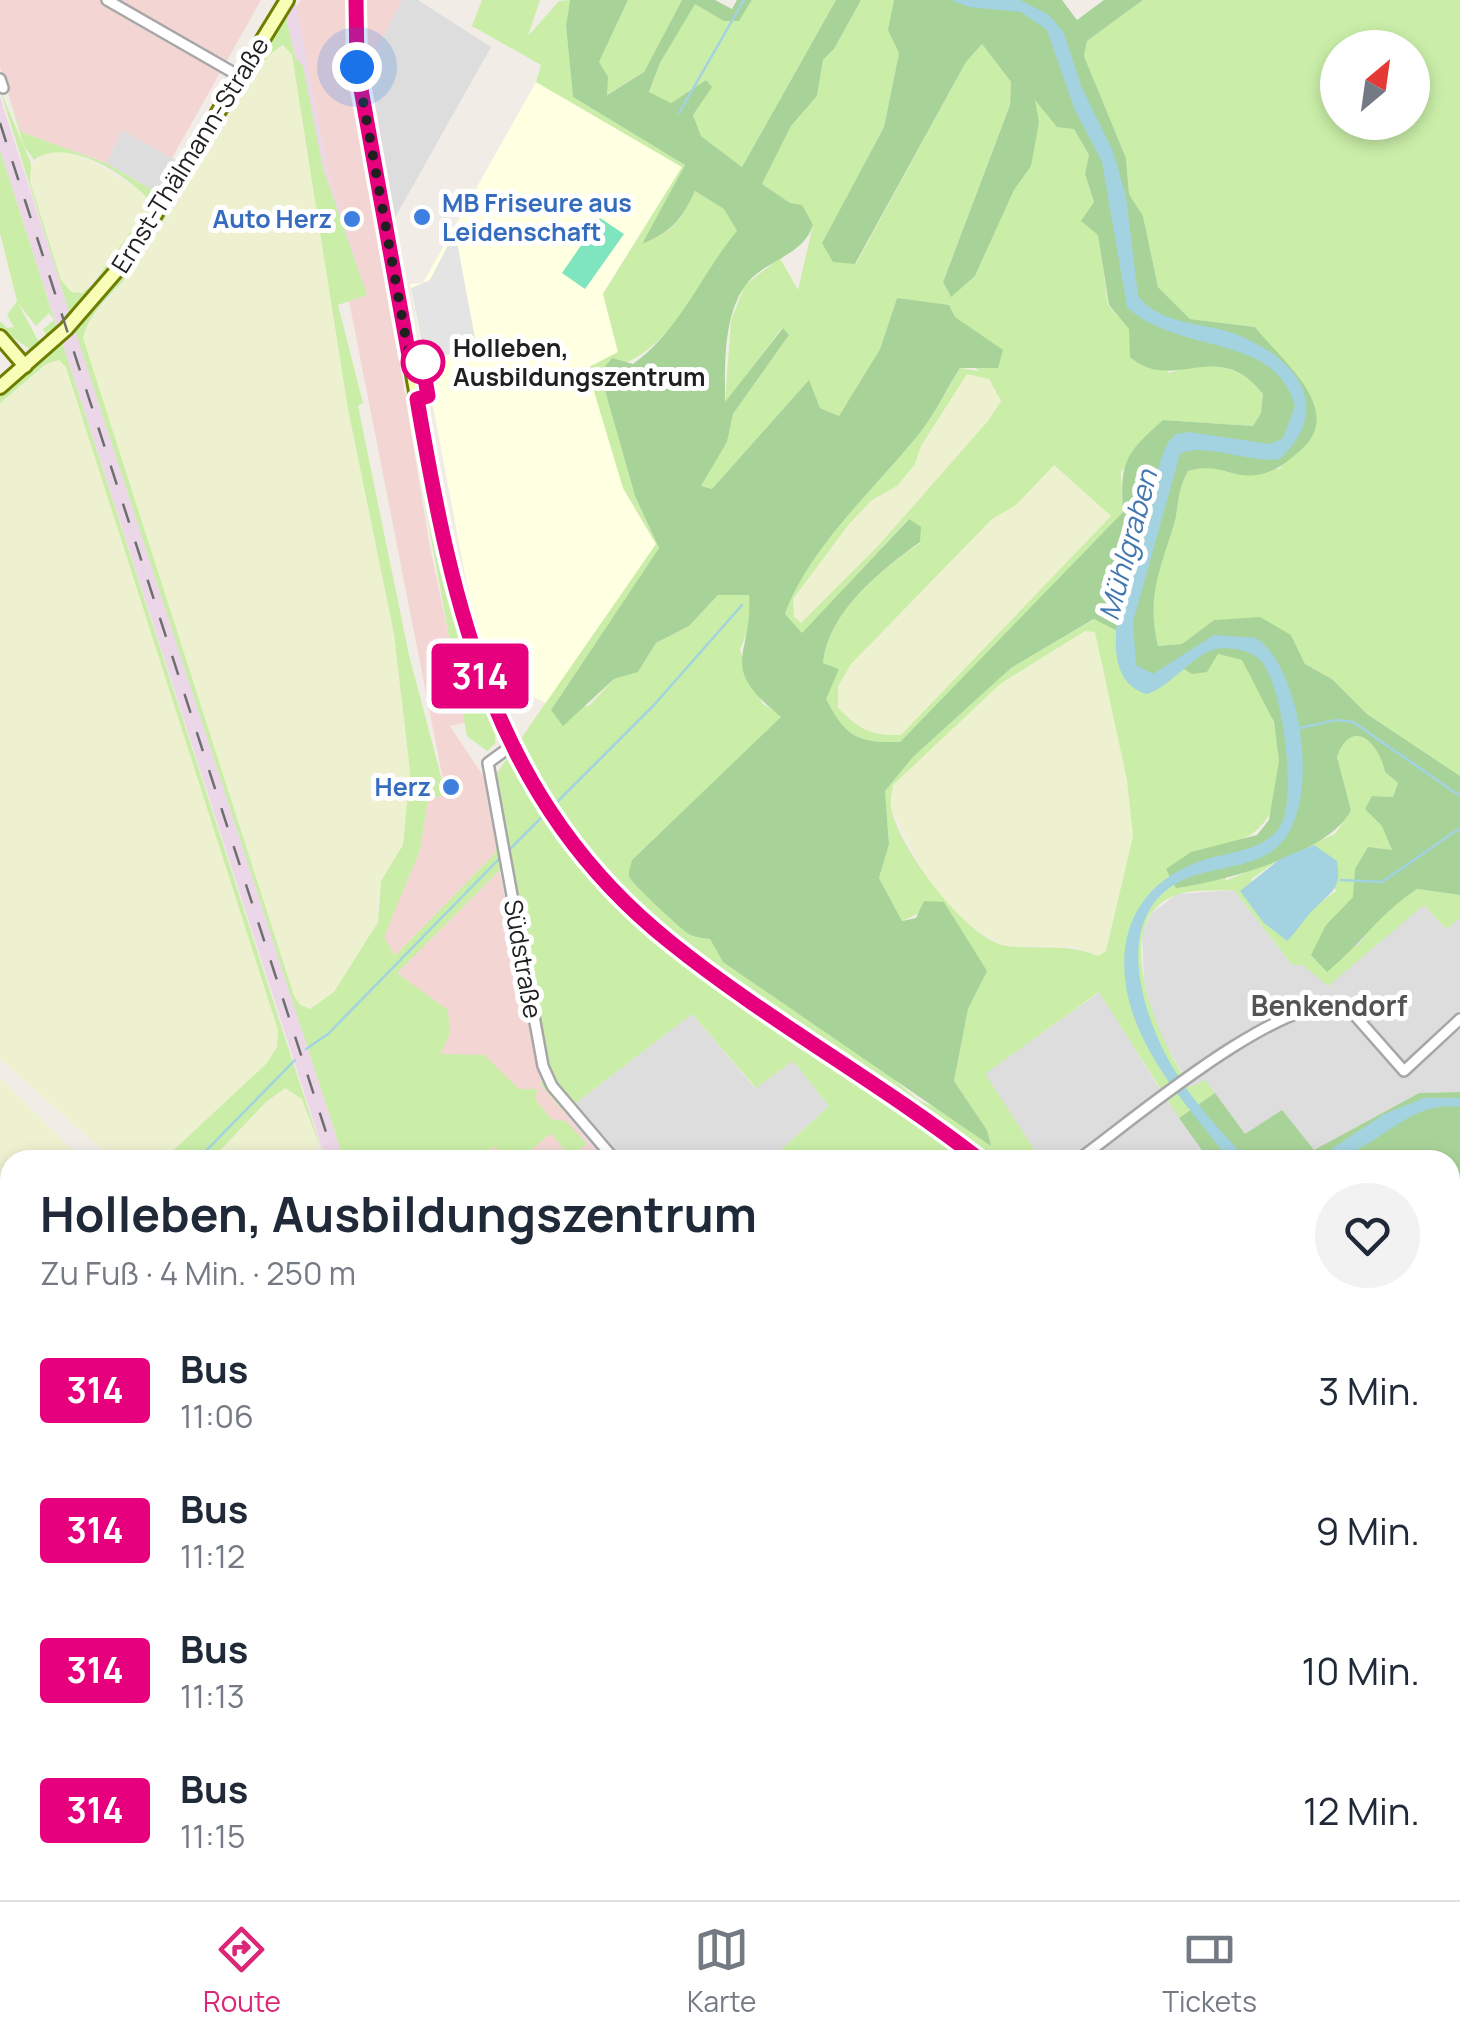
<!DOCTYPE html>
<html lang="de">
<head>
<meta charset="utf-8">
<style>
	body { margin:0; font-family:Manrope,sans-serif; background:#f2f2f3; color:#1f2937; height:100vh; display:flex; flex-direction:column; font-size:38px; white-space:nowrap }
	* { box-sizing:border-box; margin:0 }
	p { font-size:32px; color:#747a83 }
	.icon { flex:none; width:55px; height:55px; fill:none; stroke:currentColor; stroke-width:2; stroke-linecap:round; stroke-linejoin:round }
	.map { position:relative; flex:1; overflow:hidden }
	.sheet { position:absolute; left:0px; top:1150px; width:1460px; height:750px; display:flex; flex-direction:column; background:#fff; border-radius:30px 30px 0 0; box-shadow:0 5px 15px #0003 }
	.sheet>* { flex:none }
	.badge { padding:0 20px; border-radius:8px; font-size:35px; line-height:65px }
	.needle { width:65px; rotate:29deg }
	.tools { position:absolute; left:1320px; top:30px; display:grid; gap:20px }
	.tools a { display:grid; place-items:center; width:110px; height:110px; border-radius:50%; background:#fff; box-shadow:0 5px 15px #0003; font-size:50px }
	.you { position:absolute; width:50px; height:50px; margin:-25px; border:8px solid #fff; border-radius:50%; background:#1a73e8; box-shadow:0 0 0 15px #1a73e833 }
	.map>.badge { position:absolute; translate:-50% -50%; box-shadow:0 0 0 5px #fff }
	.round { display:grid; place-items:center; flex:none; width:105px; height:105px; border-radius:52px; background:#f2f2f3 }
	.overview { display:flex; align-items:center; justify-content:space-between; height:170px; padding:0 40px }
	h1 { font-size:48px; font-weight:700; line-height:75px }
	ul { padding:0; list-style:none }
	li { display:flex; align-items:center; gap:30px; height:140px; padding:0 40px }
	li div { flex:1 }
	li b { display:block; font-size:38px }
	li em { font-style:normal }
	li .badge { min-width:110px; font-weight:700; text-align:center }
	.dock { display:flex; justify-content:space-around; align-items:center; height:140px; border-top:2px solid #e0e1e3; background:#fff; font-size:28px; color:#747a83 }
	.dock a { display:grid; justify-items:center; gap:5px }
	.dock .on { color:#db2777 }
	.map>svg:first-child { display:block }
	.residential { fill:#dedddd }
	.commercial { fill:#f3d6d4 }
	.industrial { fill:#ebd7e7 }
	.education { fill:#ffffe1 }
	.farmland { fill:#eef1d0 }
	.grass { fill:#caeea8; fill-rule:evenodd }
	.forest { fill:#a8d398 }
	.pitch { fill:#7fe5bf }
	.parking { fill:#e4e4e4 }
	.water { fill:#a3d2e1 }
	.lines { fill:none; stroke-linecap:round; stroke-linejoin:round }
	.stream { stroke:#a3d2e1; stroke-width:2.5 }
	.street-casing { stroke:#a7a7a7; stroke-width:14 }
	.secondary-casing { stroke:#6e7e00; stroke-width:18 }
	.street { stroke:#fff; stroke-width:9 }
	.secondary { stroke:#f9feb7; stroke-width:12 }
	.rail { stroke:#6e6e6e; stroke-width:2.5; stroke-dasharray:20 20; stroke-linecap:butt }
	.line-casing { stroke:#fff; stroke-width:22 }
	.line { stroke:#e6007e; stroke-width:15 }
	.walk { stroke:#202020; stroke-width:10; stroke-dasharray:0 18 }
	.shop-dot { fill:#3f7fe0; stroke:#fff; stroke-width:4 }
	.stop-dot { fill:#fff; stroke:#e6007e; stroke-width:5 }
	.labels { text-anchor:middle; stroke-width:10; stroke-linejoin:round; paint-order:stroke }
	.street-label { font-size:25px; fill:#202020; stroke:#fff }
	.shop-label { font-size:25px; font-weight:bold; fill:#366cbe; stroke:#fff; text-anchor:end }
	.stop-label { font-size:25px; font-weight:bold; fill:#202020; stroke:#fff; text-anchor:start }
	.water-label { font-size:28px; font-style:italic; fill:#4277af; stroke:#fff }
	.neighbourhood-label { font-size:28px; font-weight:bold; fill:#535353; stroke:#fff }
</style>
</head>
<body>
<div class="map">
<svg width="1460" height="1900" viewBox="0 0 1460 1900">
	<rect width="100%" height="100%" fill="#f1ede6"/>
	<!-- residential -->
	<g class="residential">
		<polygon points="402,0 418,0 491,47 392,223 359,47"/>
		<polygon points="122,130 185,165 164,197 106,163"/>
		<polygon points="1234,890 1292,965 1424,905 1446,929 1460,918 1460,1092 1419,1093 1314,1150 1245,1135 1191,1087 1156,1029 1144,981 1142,932 1152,913 1177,894"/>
		<polygon points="1100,992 1164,1096 1210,1160 1041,1160 984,1074"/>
		<polygon points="692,1014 755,1088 793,1061 829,1106 770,1160 604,1160 564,1112"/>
		<polygon points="1454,1785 1460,1795 1460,1900 1399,1900 1404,1890 1450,1890 1450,1787"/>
	</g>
	<!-- commercial -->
	<g class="commercial">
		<polygon points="0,0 261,0 172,158 122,130 106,163 21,132 0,68"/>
		<polygon points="301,0 402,0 375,52 348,48 430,547 467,722 450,726 483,776 497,852 395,956 383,937 420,850 428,799 446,795 349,301 366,294 329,178 296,7"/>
		<polygon points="499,868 542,1086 604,1160 440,1160 397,973"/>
	</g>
	<!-- industrial -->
	<g class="industrial">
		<polygon points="282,0 295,0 329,178 367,295 349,301"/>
		<polygon points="0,97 344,1160 326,1160 0,150"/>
	</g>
	<!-- education -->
	<polygon class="education" points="536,82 682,167 603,293 618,352 623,488 656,544 548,704 492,678 476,633 410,284 423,283"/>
	<!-- farmland -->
	<g class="farmland">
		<polygon points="286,45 292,55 313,172 348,409 394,634 410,772 403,844 379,889 378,922 334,992 310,1009 300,1005 294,996 83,338 85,327 129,275 166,221 247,83 270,53"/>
		<polygon points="47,152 64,152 91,161 137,189 151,203 120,250 82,293 71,292 61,280 30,182 30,166"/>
		<polygon points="59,360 66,367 278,1030 277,1047 267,1063 163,1160 114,1160 0,1059 0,403 46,364"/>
		<polygon points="967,374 989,379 1001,401 988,421 879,545 801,623 794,617 793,599 849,524 873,500 897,486 915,464 921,446"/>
		<polygon points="1053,465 1111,516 901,735 876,736 860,730 838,708 838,686 851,664 992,519 1016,505"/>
		<polygon points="1085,631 1095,631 1127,780 1133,836 1106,951 1098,956 1077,947 1003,946 960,920 925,875 891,809 892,785 1000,684"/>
		<polygon points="0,1078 83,1160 10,1160 10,1313 0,1323"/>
		<polygon points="285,1088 302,1099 322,1160 211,1160 266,1102"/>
		<polygon points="10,1371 10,1593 0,1597 0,1382"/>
		<polygon points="1460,1478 1460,1770 1450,1770 1450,1485"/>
		<polygon points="10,1617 10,1736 0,1726 0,1621"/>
		<polygon points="0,1854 10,1863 10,1890 562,1890 565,1900 0,1900"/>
		<polygon points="1192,1890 1331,1890 1336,1900 1196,1900"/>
	</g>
	<!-- grass -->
	<g class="grass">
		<path d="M482,0H540L528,36L559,1L570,0L566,26L573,97L685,165L643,243C672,233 683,219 695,191L724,209L738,231C688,288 679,352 600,372L635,496L659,548L551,710L589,706L614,679L638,672L656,643L689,626L718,595H749L751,621L740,650L762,703L782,717L632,860C652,894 668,930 710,939L724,962L886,1072L918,1100L987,1130L954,1081L968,1009L986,971L944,902L902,921L879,878L889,843L885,791L913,757L1011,668L1095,619L1130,637L1133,662L1218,654L1243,660C1253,680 1269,703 1274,725C1284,768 1284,826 1237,841L1225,881L1335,834L1351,810L1337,757C1352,716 1379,743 1385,772L1398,783L1393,797L1372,796L1392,850L1388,853L1378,847L1355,869L1354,897L1326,925L1357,947L1385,909L1417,889L1460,895V918L1446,929L1424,905L1328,986L1303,965H1292L1234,890C1217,891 1194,889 1179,894C1102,918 1161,1047 1191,1087L1205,1080L1215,1093L1179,1118L1099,992L985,1074L1041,1160H770L829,1106L793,1061L756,1088L692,1014L564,1112L542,1086L497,773L656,544L623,488L587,368L618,352L603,294L682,167L536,82L541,65L472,26ZM1085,631L1095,632L1127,780L1133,836L1106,951L1098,956C1067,943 1039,950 1007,946C966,940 898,846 891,808C890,801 892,791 893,785L1000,684ZM1314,845L1336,891L1312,909L1250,880L1280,859Z"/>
		<polygon points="628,0 682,0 644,72 606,95 599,62"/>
		<polygon points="752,0 836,0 742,167 701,136 693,115 711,87 706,80 671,103 649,93 660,63 695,3 724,20 739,21"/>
		<path d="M861,0H894L889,30L899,53L884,127L822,243L856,264L966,62L982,44L1011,82L1010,105L943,281L950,296L975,276L1014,190L1031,166L1034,98L1074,129L1089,155L1085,174L1094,202L1108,305L1169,373C1205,361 1239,362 1263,394L1261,413L1253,426L1163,420L1121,472L1123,512L900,742C857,743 846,737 825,698L839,669L823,663C828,612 880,571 920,543L908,519L802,634L785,614C810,546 874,490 919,434C935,414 947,390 960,368L979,371L897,298L880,349L839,416L820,408L808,381L712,489L700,486L727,442L733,414L789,335L782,328L725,403L731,320L745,285L780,258L798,290L813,225L762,184L791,126L817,96L823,60L834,49ZM967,374L989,379L1001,401L988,421L879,545L801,623L794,617L793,599L849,524L872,500L897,486L915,464L921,446ZM1054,465L1111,516L901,735C871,736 859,729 838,708V686L851,664L992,519L1016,505Z"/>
		<path d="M1143,0H1460V776L1367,714L1332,679L1305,664L1291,635L1214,620L1182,644L1158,646C1147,601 1157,574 1172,531C1180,509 1175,495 1188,471C1225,461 1240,479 1281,468L1270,346L1255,327L1190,319L1158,287L1143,216L1129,194L1126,158L1084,56L1087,41ZM1338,48H1412V122H1338Z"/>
		<path d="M286,18L295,57L303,66L323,168L367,295L338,305L363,403L358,406L409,655L446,795L428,799L420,850L384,937L395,956L496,852V831L503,867L397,973L448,1010L450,1034L440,1054L484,1055L519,1089H538L535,1099L551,1119L566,1121L587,1144L569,1156L551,1133L531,1150L533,1160H512L495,1147L467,1160H344L74,327L148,237L278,22ZM283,45L292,55L348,409L394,634L410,771L403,845L381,881L378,922L334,992L310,1009L300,1005L294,996L83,338C88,311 122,286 138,263C168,219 247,63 283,45Z"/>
		<path d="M6,88L21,132L106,163L164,197L125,255L71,318L0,90L31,163L30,182L61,280L71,292L82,293L93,284L151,203C131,176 65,135 34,160L24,146Z"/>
		<polygon points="0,150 58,331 47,337 43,329 54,320 49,313 36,326 18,303 40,344 30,349 0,329 0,321 7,328 14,327 7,315 17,301 0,233"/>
		<polygon points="61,339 287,1044 325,1160 302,1099 285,1088 266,1102 211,1160 163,1160 267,1063 277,1047 278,1030 66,367 59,360 46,364 0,403 0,390"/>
		<polygon points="409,393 453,606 496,729 495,744 487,751 467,736 405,394"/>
		<polygon points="0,1726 10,1736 10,1863 0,1854"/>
	</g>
	<!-- forest -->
	<g class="forest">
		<path d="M570,0H628L599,62L608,77L607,95L644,72L682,0H715L732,9L737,0H752L739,21H724L695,4L660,63L649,92L671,103L706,80L712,87L693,115L701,136L742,167L836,0H861L834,49L823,60L817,96L791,126L762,184L790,203L802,205L813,225C803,257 763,260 745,286C723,317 725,365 725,402L783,328L789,335L733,414L727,442L701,486L712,489L809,380L820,408L839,416L880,349L897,298L949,305L955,317L1003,350L998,368H960C946,390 935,414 919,434C874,490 810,546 785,614L802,633L909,519L921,527L920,542C880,571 828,612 823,663L839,669L826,699C846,737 857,743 900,742L1123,512C1120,461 1125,454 1163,420L1253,426L1261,413L1263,394C1217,335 1174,395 1130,357L1129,329L1109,305L1098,235L1081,221L1094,202L1085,174L1089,155L1074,129L1057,127L1035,100L1039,122L1031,166L1014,190L975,276L951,297L943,282L1010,105L1011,82L982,44L966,62L855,264L833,262L822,243L884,127L899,53L888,30L894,0H1062L1077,20L1104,0H1143L1087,41L1084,56L1126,158L1129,194L1143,216L1158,287L1190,319L1255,327C1279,358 1346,409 1302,449C1287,462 1276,472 1256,475C1231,479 1222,462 1188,471C1175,495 1180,509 1172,531C1158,574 1147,600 1158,646L1182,644L1214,620L1260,617L1291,635L1305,664L1332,679L1367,714L1460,776V895L1417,889C1381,912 1360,945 1327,972L1311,955L1326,925L1353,897L1355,869L1368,847L1392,850L1382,826L1365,809L1372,796L1393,797L1398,783L1385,772C1379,743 1352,716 1337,757L1351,810C1331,853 1221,882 1176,888L1166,869L1191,852L1257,835L1269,820L1279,761L1274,722L1242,660L1218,654L1207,672L1192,674L1174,663L1158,674L1145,676L1133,662L1129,637L1094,619L1011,668L913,757L885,791L889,844L879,878L902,921L916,918L924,901L944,902L987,971L968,1009L954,1081L987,1130L991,1146L723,962L710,939C702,938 692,937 686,932C678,926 630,882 629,876C628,871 631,865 632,860L781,717C716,664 753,659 749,595H718L689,626L656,643L638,672L614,679L563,726L551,710L659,548L635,496L600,373L612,358L633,364C679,332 701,274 737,231L724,209L695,191C682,220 671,232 642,244L685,165L573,97L566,26Z"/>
		<polygon points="1460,1092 1460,1478 1450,1485 1450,1160 1209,1160 1179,1118 1215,1093 1245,1134 1282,1110 1314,1150 1419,1093"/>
		<polygon points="630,1890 1066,1890 1052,1900 636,1900"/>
	</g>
	<!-- pitch -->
	<polygon class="pitch" points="600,218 624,234 585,289 562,273"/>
	<!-- parking -->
	<polygon class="parking" points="457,242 477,349 425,359 411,288 430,280 449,243"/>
	<!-- water -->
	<g class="water">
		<path d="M951,0H1020L1049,15L1064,33L1081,86L1113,151L1126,197L1138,296C1163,327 1203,321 1238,335C1296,359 1335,406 1280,459C1252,464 1200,441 1180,454L1133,622L1136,665L1153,674L1214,635L1256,638C1303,669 1323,809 1276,848C1247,872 1200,865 1169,888C1113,930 1145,1022 1175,1071C1193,1102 1223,1133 1247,1160H1229C1203,1125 1170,1089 1149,1050C1109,978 1112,894 1198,862C1225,851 1270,853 1283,820C1295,790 1283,681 1259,659C1251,651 1234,648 1223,648C1195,649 1175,685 1147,694C1084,677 1134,557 1146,517C1153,493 1157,465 1168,442L1176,434L1189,432L1270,444L1283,438L1295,406C1275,332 1181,356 1127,307L1102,162L1074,108L1047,30L1021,12L969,7Z"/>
		<path d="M1314,845L1337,861C1342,889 1332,891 1314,909C1304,918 1298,931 1287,941L1263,922L1240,891L1280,859Z"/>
		<path d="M1424,1098H1460V1107C1401,1099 1376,1160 1315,1160L1384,1114Z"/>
	</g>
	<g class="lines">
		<!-- stream -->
		<g class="stream">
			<polyline points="679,113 744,0"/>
			<polyline points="1296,729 1336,720 1353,722 1460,796"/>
			<polyline points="558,801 654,705 742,605"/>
			<polyline points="510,849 541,818"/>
			<polyline points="1341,880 1382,882 1460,828"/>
			<polyline points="306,1049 328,1034 499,859"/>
			<polyline points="197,1160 295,1060"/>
			<polyline points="0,1363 10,1352"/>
		</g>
		<defs>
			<g id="street">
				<polyline points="107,0 241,77"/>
				<polyline points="0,79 3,88"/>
				<polyline points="510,747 488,763 543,1066 552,1086 615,1160"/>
				<path d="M1078,1160C1138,1116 1273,1000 1344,1003L1404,1071L1460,1019"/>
			</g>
			<g id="secondary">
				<path d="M356,0L357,67C374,172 395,275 414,380C448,569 474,747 614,892C714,995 865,1071 980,1160"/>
				<polyline points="0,337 25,366"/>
				<polyline points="0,387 66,329 131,254 287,0"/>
				<polyline points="0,1611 10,1607"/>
				<polyline points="1409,1890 1410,1900"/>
			</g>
		</defs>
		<!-- street casing -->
		<use href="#street" class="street-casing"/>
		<!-- secondary casing -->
		<use href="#secondary" class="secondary-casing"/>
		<!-- street -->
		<use href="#street" class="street"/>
		<!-- secondary -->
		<use href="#secondary" class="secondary"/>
		<!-- rail -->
		<g class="rail">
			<polyline points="0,123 335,1160"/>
			<polyline points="571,1890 574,1900"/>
		</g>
	</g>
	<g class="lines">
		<defs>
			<path id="line" d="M356,0L357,67L409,356L421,355L428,396L417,399C453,610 494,801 670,942C768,1021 880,1082 980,1160"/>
		</defs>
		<!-- line casing -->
		<use href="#line" class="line-casing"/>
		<!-- line -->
		<use href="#line" class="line"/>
		<!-- walk -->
		<polyline class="walk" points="357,67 409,356 423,362"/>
	</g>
	<!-- markers -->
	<g class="shop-dot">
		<circle cx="422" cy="217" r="10"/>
		<circle cx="352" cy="219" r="10"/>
		<circle cx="451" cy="787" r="10"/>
	</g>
	<circle class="stop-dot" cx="423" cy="362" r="20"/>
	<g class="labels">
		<!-- street labels -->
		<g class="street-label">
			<text transform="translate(190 155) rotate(-58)" y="9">Ernst-Thälmann-Straße</text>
			<text transform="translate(523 959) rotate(80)" y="9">Südstraße</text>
		</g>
		<!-- shop labels -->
		<g class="shop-label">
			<text x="442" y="212" text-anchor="start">MB Friseure aus<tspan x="442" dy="29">Leidenschaft</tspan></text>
			<text x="332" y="228">Auto Herz</text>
			<text x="431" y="796">Herz</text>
		</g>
		<!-- stop labels -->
		<g class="stop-label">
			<text x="453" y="357">Holleben,<tspan x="453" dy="29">Ausbildungszentrum</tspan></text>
		</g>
		<!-- water labels -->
		<g class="water-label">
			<text transform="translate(1128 545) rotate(-75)" y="10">Mühlgraben</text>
		</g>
		<!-- neighbourhood labels -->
		<g class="neighbourhood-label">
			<text x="1329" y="1016">Benkendorf</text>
		</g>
	</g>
</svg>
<div class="tools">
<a><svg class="needle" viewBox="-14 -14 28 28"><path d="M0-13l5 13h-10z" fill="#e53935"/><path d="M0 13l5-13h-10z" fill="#747a83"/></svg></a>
</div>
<div class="you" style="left:357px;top:67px"></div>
<b class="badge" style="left:480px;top:676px;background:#e6007e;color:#fff">314</b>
<section class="sheet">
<div class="overview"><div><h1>Holleben, Ausbildungszentrum</h1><p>Zu Fuß · 4 Min. · 250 m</p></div><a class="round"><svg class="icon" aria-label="heart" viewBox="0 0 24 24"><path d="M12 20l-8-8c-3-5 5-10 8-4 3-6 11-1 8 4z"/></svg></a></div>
<ul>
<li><span class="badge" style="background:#e6007e;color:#fff">314</span><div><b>Bus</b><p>11:06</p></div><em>3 Min.</em></li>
<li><span class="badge" style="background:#e6007e;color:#fff">314</span><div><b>Bus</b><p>11:12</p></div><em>9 Min.</em></li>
<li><span class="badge" style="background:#e6007e;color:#fff">314</span><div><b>Bus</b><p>11:13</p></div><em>10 Min.</em></li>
<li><span class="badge" style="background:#e6007e;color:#fff">314</span><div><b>Bus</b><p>11:15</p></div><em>12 Min.</em></li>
</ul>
</section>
</div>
<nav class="dock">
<a class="on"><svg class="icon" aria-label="directions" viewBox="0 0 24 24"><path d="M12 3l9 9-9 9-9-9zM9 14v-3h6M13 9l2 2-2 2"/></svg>Route</a>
<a><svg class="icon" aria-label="map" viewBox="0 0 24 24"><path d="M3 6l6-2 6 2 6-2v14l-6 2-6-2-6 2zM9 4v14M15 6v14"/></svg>Karte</a>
<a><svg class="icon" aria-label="tickets" viewBox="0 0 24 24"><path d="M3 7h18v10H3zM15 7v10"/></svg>Tickets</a>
</nav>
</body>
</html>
